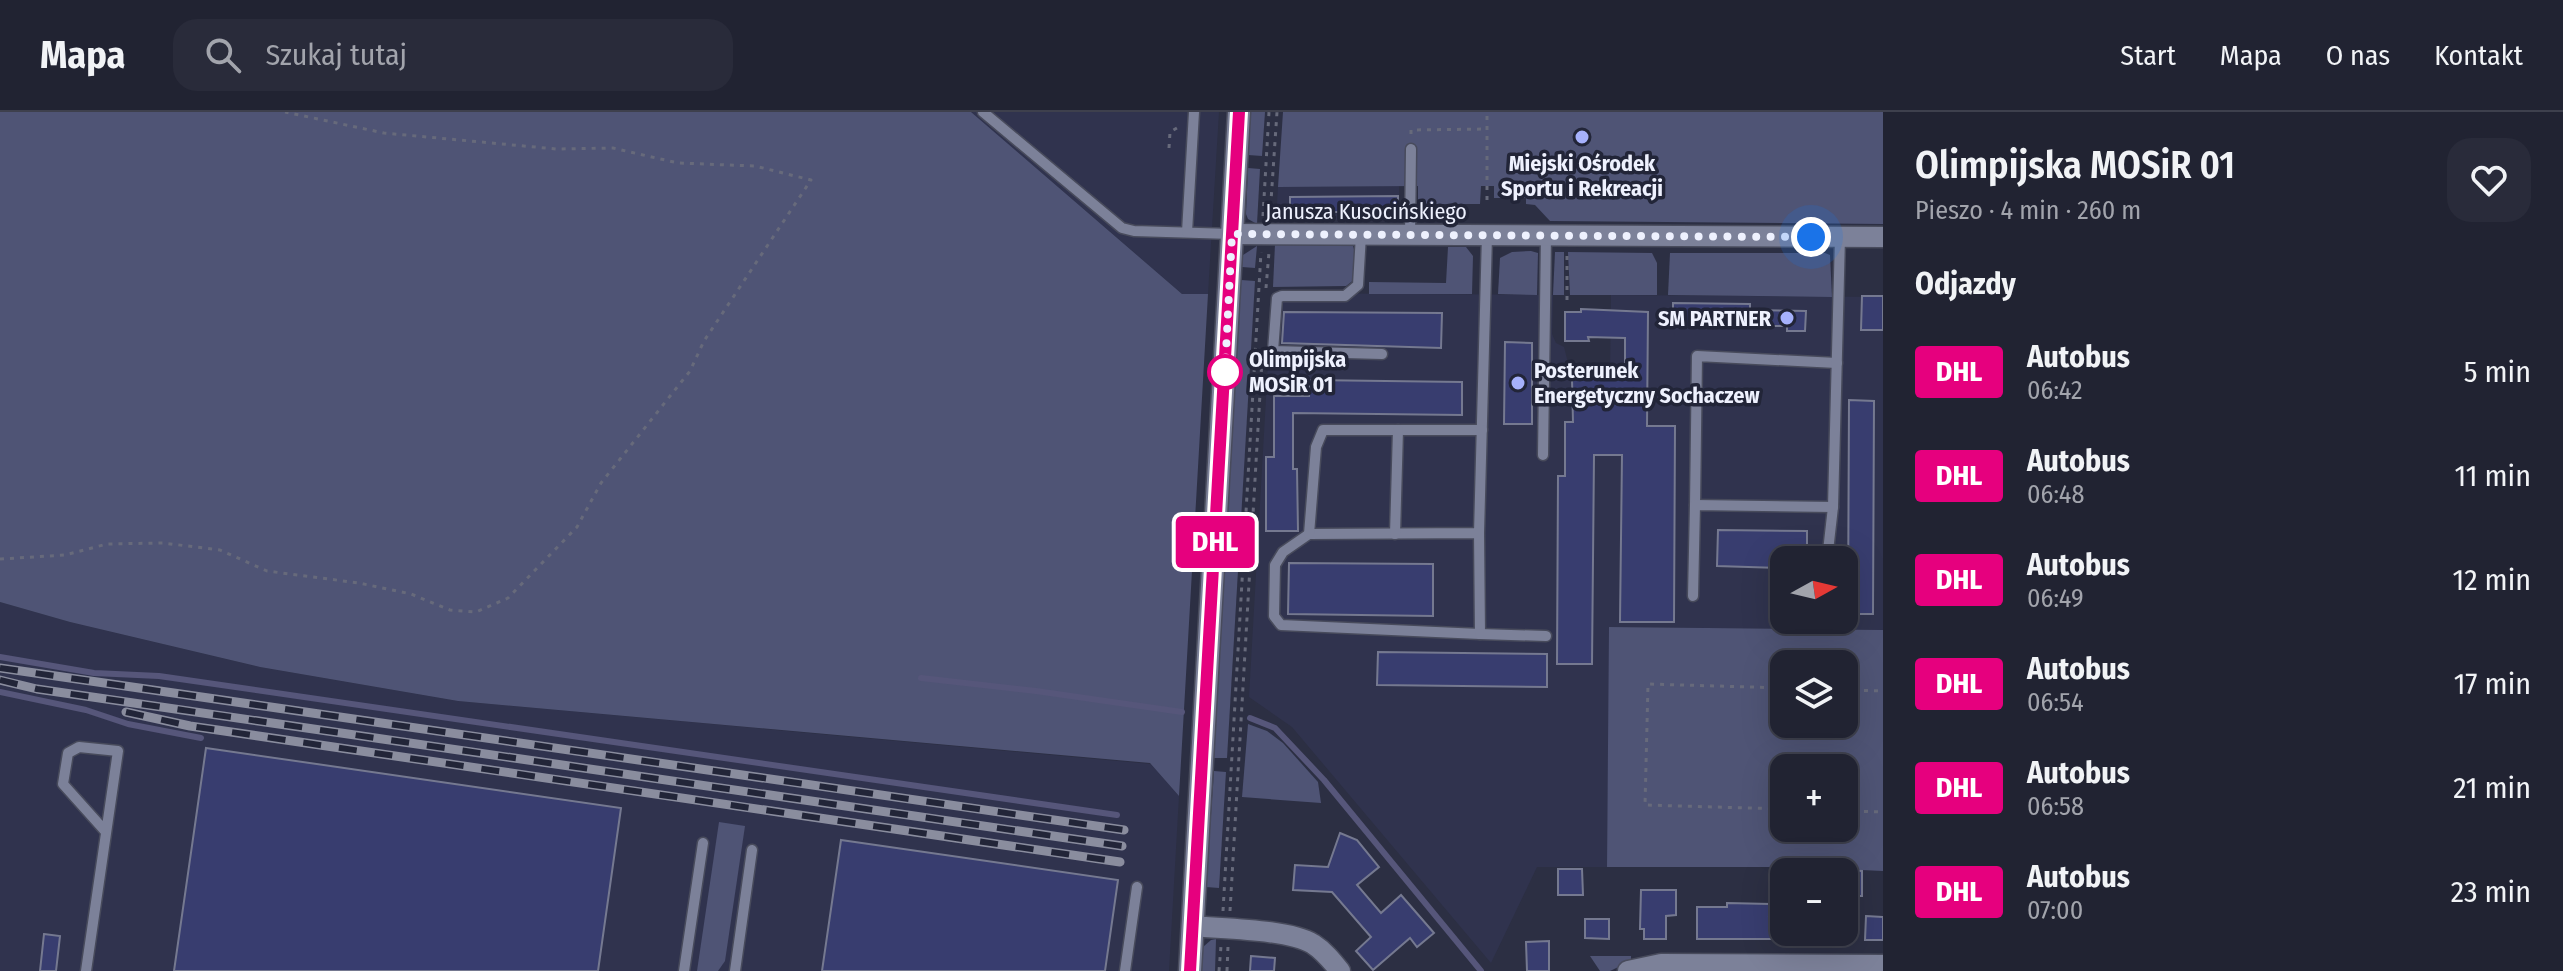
<!DOCTYPE html>
<html lang="pl">
<head>
<meta charset="utf-8">
<style>
	body { margin:0; font-family:"Fira Sans Condensed",sans-serif; background:#292b3a; color:#f1f3f6; height:100vh; display:flex; flex-direction:column; font-size:30px; white-space:nowrap }
	* { box-sizing:border-box; margin:0 }
	p { font-size:26px; color:#a2a4ac }
	.icon { flex:none; width:44px; height:44px; fill:none; stroke:currentColor; stroke-width:2; stroke-linecap:round; stroke-linejoin:round }
	.map { position:relative; flex:1; overflow:hidden }
	.side { display:flex; flex-direction:column; background:#212332; width:680px }
	.side>* { flex:none }
	.badge { padding:0 16px; border-radius:6px; font-size:28px; line-height:52px }
	.needle { width:52px; rotate:82deg }
	.buttons { position:absolute; left:1770px; top:434px; display:grid; gap:16px }
	.buttons a { display:grid; place-items:center; width:88px; height:88px; border-radius:16px; background:#212332; box-shadow:0 8px 32px #0002,0 0 0 2px #3e404d; font-size:40px }
	.you { position:absolute; width:40px; height:40px; margin:-20px; border:6px solid #fff; border-radius:50%; background:#1a73e8; box-shadow:0 0 0 12px #1a73e833 }
	.map>.badge { position:absolute; translate:-50% -50%; box-shadow:0 0 0 4px #fff }
	h2 { padding:0 32px; font-size:30px; line-height:72px }
	.round { display:grid; place-items:center; flex:none; width:84px; height:84px; border-radius:24px; background:#292b3a }
	.head { display:flex; align-items:center; justify-content:space-between; height:136px; padding:0 32px }
	h1 { font-size:38px; font-weight:600; line-height:60px }
	ul { padding:0; list-style:none }
	li { display:flex; align-items:center; gap:24px; height:104px; padding:0 32px }
	li div { flex:1 }
	li b { display:block; font-size:30px }
	li em { font-style:normal }
	li .badge { min-width:88px; font-weight:700; text-align:center }
	header { display:flex; align-items:center; gap:48px; box-sizing:border-box; height:112px; padding:0 40px; background:#212332; border-bottom:2px solid #3e404d }
	header strong { font-size:38px }
	nav { display:flex; gap:44px; margin-inline-start:auto; font-size:28px }
	.search { width:560px; height:72px; background:#292b3a; display:flex; align-items:center; gap:20px; box-sizing:border-box; padding:0 28px; border-radius:24px; color:#a2a4ac; font-size:30px }
	main { display:flex; flex:1; min-height:0 }
	.map>svg:first-child { display:block }
	.built { fill:#30334e; fill-rule:evenodd }
	.green { fill:#4f5475; fill-rule:evenodd }
	.lines { fill:none; stroke-linecap:round; stroke-linejoin:round }
	.stream { stroke:#56567a; stroke-width:6 }
	.building { fill:#383d6f; stroke:#757990; stroke-width:2 }
	.service-casing { stroke:#484b5c; stroke-width:13 }
	.minor-casing { stroke:#484b5c; stroke-width:23 }
	.tertiary-casing { stroke:#484b5c; stroke-width:25 }
	.path { stroke:#676a7b; stroke-width:3; stroke-dasharray:4 6; stroke-linecap:butt }
	.service { stroke:#7c8199; stroke-width:10 }
	.minor { stroke:#7c8199; stroke-width:20 }
	.tertiary { stroke:#7c8199; stroke-width:22 }
	.rail-casing { stroke:#8a8d9e; stroke-width:9 }
	.rail { stroke:#222538; stroke-width:6; stroke-dasharray:18; stroke-linecap:butt }
	.line-casing { stroke:#fff; stroke-width:18 }
	.line { stroke:#e6007e; stroke-width:12 }
	.walk { stroke:#eef1fe; stroke-width:8; stroke-dasharray:0 14.4 }
	.poi-dot { fill:#a6b1fc; stroke:#222538; stroke-width:3 }
	.stop-dot { fill:#fff; stroke:#e6007e; stroke-width:4 }
	.labels { text-anchor:middle; stroke-width:7; stroke-linejoin:round; paint-order:stroke }
	.poi-label { font-size:22px; font-weight:bold; fill:#eef1fe; stroke:#222538 }
	.street-label { font-size:22px; fill:#eef1fe; stroke:#222538 }
	.stop-label { font-size:22px; font-weight:bold; fill:#eef1fe; stroke:#222538; text-anchor:start }
</style>
</head>
<body>
<header>
<strong>Mapa</strong>
<div class="search"><svg class="icon" aria-label="search" viewBox="0 0 24 24"><circle cx="10" cy="10" r="6"/><path d="M15 15l6 6"/></svg>Szukaj tutaj</div>
<nav><a>Start</a><a>Mapa</a><a>O nas</a><a>Kontakt</a></nav>
</header>
<main>
<div class="map">
<svg width="1883" height="859" viewBox="0 0 1883 859">
	<rect width="100%" height="100%" fill="#2c2f43"/>
	<!-- built -->
	<g class="built">
		<polygon points="971,0 1219,0 1208,182 1182,182"/>
		<polygon points="1399,74 1399,108 1276,108 1278,75"/>
		<path d="M1272,181L1553,183L1552,222L1556,231L1564,235L1571,263L1610,264L1611,183L1883,185V518L1610,515L1607,755H1537L1491,851L1292,615L1249,585ZM1784,448H1844V508H1784Z"/>
		<polygon points="0,490 70,510 260,555 458,589 1151,652 1179,684 1169,859 0,859"/>
	</g>
	<!-- green -->
	<g class="green">
		<polygon points="0,0 971,0 1182,182 1208,182 1179,684 1150,651 458,589 260,555 70,510 0,490"/>
		<polygon points="1251,0 1265,0 1262,44 1248,43"/>
		<polygon points="1283,0 1883,0 1883,112 1550,109 1535,93 1526,92 1526,86 1494,86 1494,74 1481,74 1480,92 1418,92 1418,74 1278,75"/>
		<polygon points="1248,56 1260,57 1257,112 1248,107 1246,102"/>
		<polygon points="1275,132 1353,134 1356,144 1355,167 1346,174 1273,175"/>
		<polygon points="1257,134 1255,156 1242,155 1243,143"/>
		<polygon points="1448,135 1466,135 1473,144 1472,182 1369,182 1369,170 1446,171"/>
		<polygon points="1531,139 1538,141 1537,183 1498,182 1500,146 1512,140"/>
		<polygon points="1555,140 1564,140 1564,183 1553,183"/>
		<polygon points="1568,140 1652,141 1657,151 1657,183 1570,183"/>
		<polygon points="1670,141 1825,141 1830,143 1832,185 1668,183"/>
		<polygon points="1241,168 1255,169 1227,646 1214,646"/>
		<path d="M1609,515L1883,518V759L1796,755H1607ZM1784,552H1844V612H1784ZM1784,656H1844V716H1784Z"/>
		<polygon points="1248,612 1267,619 1283,631 1318,670 1321,691 1242,685"/>
		<polygon points="1214,659 1226,660 1219,776 1206,775"/>
		<polygon points="719,710 745,714 725,849 718,859 697,859"/>
		<polygon points="1216,827 1215,859 1201,859 1203,835 1211,828"/>
		<polygon points="1590,844 1631,844 1631,849 1610,859 1600,859"/>
	</g>
	<g class="lines">
		<!-- stream -->
		<g class="stream">
			<polyline points="0,545 94,561 159,564 1117,703"/>
			<polyline points="921,566 1036,579 1182,600"/>
			<polyline points="0,580 86,598 128,612 201,626"/>
			<polyline points="1250,606 1275,616 1324,668 1481,859"/>
		</g>
	</g>
	<!-- building -->
	<g class="building">
		<polygon points="1398,84 1398,100 1290,100 1290,85"/>
		<polygon points="1862,184 1883,184 1883,218 1861,218"/>
		<polygon points="1673,191 1750,192 1750,198 1806,199 1805,219 1787,219 1787,214 1673,214"/>
		<polygon points="1581,197 1648,200 1647,314 1675,314 1674,510 1620,510 1622,343 1594,343 1592,552 1557,552 1558,364 1565,364 1565,310 1573,310 1572,267 1625,267 1625,226 1588,225 1589,229 1565,229 1565,200 1581,200"/>
		<polygon points="1284,200 1442,201 1441,236 1282,231"/>
		<polygon points="1505,230 1532,231 1532,312 1504,312"/>
		<polygon points="1309,268 1462,270 1462,303 1293,301 1293,357 1297,357 1298,419 1266,419 1266,345 1274,345 1274,284 1309,284"/>
		<polygon points="1849,288 1874,289 1873,502 1848,502"/>
		<polygon points="1718,418 1807,419 1807,448 1784,448 1784,456 1717,454"/>
		<polygon points="1289,451 1433,452 1433,504 1288,502"/>
		<polygon points="1378,540 1547,542 1547,575 1377,573"/>
		<polygon points="206,636 621,696 598,859 174,859"/>
		<polygon points="1340,721 1357,728 1379,755 1357,773 1381,801 1401,783 1434,821 1417,835 1410,826 1373,858 1356,839 1371,825 1332,780 1293,778 1295,753 1328,755"/>
		<polygon points="841,728 1118,768 1105,859 822,859"/>
		<polygon points="1558,757 1582,757 1583,783 1558,783"/>
		<polygon points="1844,758 1862,759 1862,784 1844,784"/>
		<polygon points="1641,778 1676,778 1676,803 1666,804 1666,827 1644,827 1644,817 1640,817"/>
		<polygon points="1727,791 1770,792 1769,804 1777,804 1776,827 1697,827 1697,795 1727,795"/>
		<polygon points="1866,804 1883,805 1883,828 1865,828"/>
		<polygon points="1585,807 1609,807 1609,827 1585,826"/>
		<polygon points="44,822 60,824 56,859 40,859"/>
		<polygon points="1549,829 1549,859 1527,859 1526,830"/>
		<polygon points="1251,844 1275,846 1274,859 1250,859"/>
	</g>
	<g class="lines">
		<defs>
			<g id="service">
				<polyline points="983,0 1122,116 1134,119 1232,122"/>
				<polyline points="1187,120 1194,0"/>
				<polyline points="1361,123 1358,173 1345,184 1282,184 1277,186 1273,239 1382,242"/>
				<polyline points="1410,123 1411,37"/>
				<polyline points="1543,343 1546,123"/>
				<polyline points="1695,393 1697,244 1837,251"/>
				<polyline points="1479,421 1309,422 1283,440 1275,453 1274,504 1281,513 1480,522 1479,421 1487,123"/>
				<polyline points="1309,422 1316,335 1323,318 1482,318"/>
				<polyline points="1395,422 1398,318"/>
				<polyline points="1827,448 1833,395 1840,125"/>
				<polyline points="1693,484 1695,393 1833,395"/>
				<polyline points="1480,522 1546,524"/>
				<polyline points="86,859 118,639 79,635 68,641 63,672 106,720"/>
				<polyline points="684,859 703,731"/>
				<polyline points="735,859 752,738"/>
				<polyline points="1125,859 1137,775"/>
			</g>
			<g id="minor">
				<polyline points="1232,122 1883,125"/>
				<path d="M1192,814C1223,817 1288,817 1313,832C1324,839 1332,849 1340,859"/>
				<polyline points="1628,859 1661,852 1883,853"/>
			</g>
			<polyline id="tertiary" points="1190,859 1239,0"/>
		</defs>
		<!-- service casing -->
		<use href="#service" class="service-casing"/>
		<!-- minor casing -->
		<use href="#minor" class="minor-casing"/>
		<!-- tertiary casing -->
		<use href="#tertiary" class="tertiary-casing"/>
		<!-- path -->
		<g class="path">
			<polyline points="1411,22 1411,18 1487,17"/>
			<polyline points="1169,36 1170,20 1177,16"/>
			<polyline points="1487,88 1487,0"/>
			<polyline points="1263,104 1269,0"/>
			<polyline points="1270,104 1277,0"/>
			<polyline points="1567,144 1567,188"/>
			<polyline points="1266,176 1269,140"/>
			<polyline points="0,447 65,443 107,432 163,431 220,438 267,459 359,471 411,482 450,498 476,500 508,486 577,415 601,371 690,259 704,229 811,68 755,54 678,51 613,36 556,37 384,21 285,0"/>
			<polyline points="1784,576 1648,572 1645,693 1784,697"/>
			<polyline points="1844,578 1883,579"/>
			<polyline points="1844,699 1883,700"/>
			<polyline points="1223,799 1261,140"/>
			<polyline points="1230,799 1262,247"/>
			<polyline points="1219,859 1221,834"/>
			<polyline points="1227,859 1228,834"/>
		</g>
		<!-- service -->
		<use href="#service" class="service"/>
		<!-- minor -->
		<use href="#minor" class="minor"/>
		<!-- tertiary -->
		<use href="#tertiary" class="tertiary"/>
		<defs>
			<g id="rail">
				<polyline points="0,556 1124,718"/>
				<polyline points="0,568 37,577 1122,734"/>
				<polyline points="126,600 190,614 1120,750"/>
			</g>
		</defs>
		<!-- rail casing -->
		<use href="#rail" class="rail-casing"/>
		<!-- rail -->
		<use href="#rail" class="rail"/>
	</g>
	<g class="lines">
		<defs>
			<polyline id="line" points="1190,859 1239,0"/>
		</defs>
		<!-- line casing -->
		<use href="#line" class="line-casing"/>
		<!-- line -->
		<use href="#line" class="line"/>
		<!-- walk -->
		<polyline class="walk" points="1225,260 1232,122 1811,125"/>
	</g>
	<!-- markers -->
	<g class="poi-dot">
		<circle cx="1582" cy="25" r="8"/>
		<circle cx="1787" cy="206" r="8"/>
		<circle cx="1518" cy="271" r="8"/>
	</g>
	<circle class="stop-dot" cx="1225" cy="260" r="16"/>
	<g class="labels">
		<!-- poi labels -->
		<g class="poi-label">
			<text x="1582" y="59">Miejski Ośrodek<tspan x="1582" dy="25">Sportu i Rekreacji</tspan></text>
			<text x="1771" y="214" text-anchor="end">SM PARTNER</text>
			<text x="1534" y="266" text-anchor="start">Posterunek<tspan x="1534" dy="25">Energetyczny Sochaczew</tspan></text>
		</g>
		<!-- street labels -->
		<g class="street-label">
			<text x="1366" y="107">Janusza Kusocińskiego</text>
		</g>
		<!-- stop labels -->
		<g class="stop-label">
			<text x="1249" y="255">Olimpijska<tspan x="1249" dy="25">MOSiR 01</tspan></text>
		</g>
	</g>
</svg>
<div class="buttons">
<a><svg class="needle" viewBox="-14 -14 28 28"><path d="M0-13l5 13h-10z" fill="#e53935"/><path d="M0 13l5-13h-10z" fill="#a2a4ac"/></svg></a>
<a><svg class="icon" aria-label="layers" viewBox="0 0 24 24"><path d="M12 4l9 5-9 5-9-5zM3 14l9 5 9-5"/></svg></a>
<a>+</a>
<a>−</a>
</div>
<div class="you" style="left:1811px;top:125px"></div>
<b class="badge" style="left:1215px;top:430px;background:#e6007e;color:#fff">DHL</b>
</div>
<section class="side">
<div class="head"><div><h1>Olimpijska MOSiR 01</h1><p>Pieszo · 4 min · 260 m</p></div><a class="round"><svg class="icon" aria-label="heart" viewBox="0 0 24 24"><path d="M12 20l-8-8c-3-5 5-10 8-4 3-6 11-1 8 4z"/></svg></a></div>
<h2>Odjazdy</h2>
<ul>
<li><span class="badge" style="background:#e6007e;color:#fff">DHL</span><div><b>Autobus</b><p>06:42</p></div><em>5 min</em></li>
<li><span class="badge" style="background:#e6007e;color:#fff">DHL</span><div><b>Autobus</b><p>06:48</p></div><em>11 min</em></li>
<li><span class="badge" style="background:#e6007e;color:#fff">DHL</span><div><b>Autobus</b><p>06:49</p></div><em>12 min</em></li>
<li><span class="badge" style="background:#e6007e;color:#fff">DHL</span><div><b>Autobus</b><p>06:54</p></div><em>17 min</em></li>
<li><span class="badge" style="background:#e6007e;color:#fff">DHL</span><div><b>Autobus</b><p>06:58</p></div><em>21 min</em></li>
<li><span class="badge" style="background:#e6007e;color:#fff">DHL</span><div><b>Autobus</b><p>07:00</p></div><em>23 min</em></li>
</ul>
</section>
</main>
</body>
</html>
